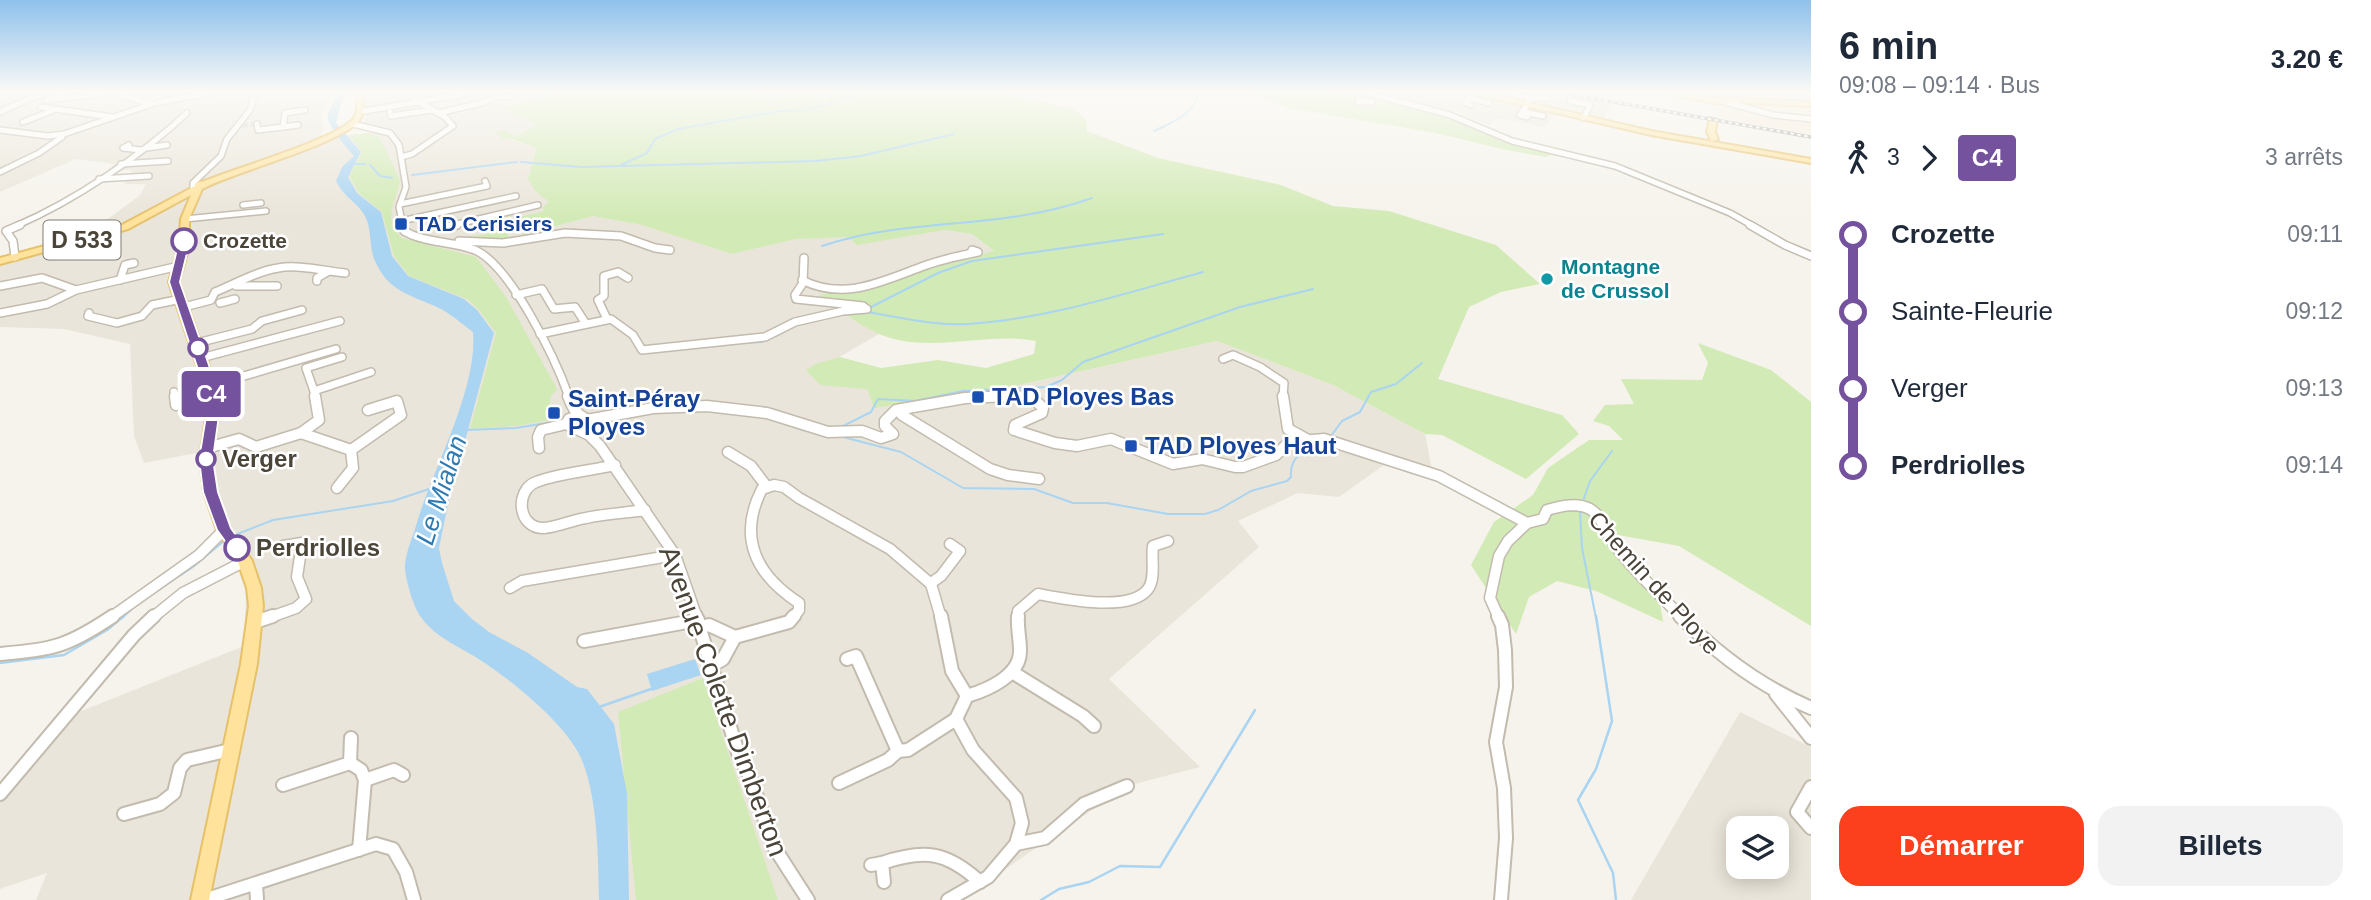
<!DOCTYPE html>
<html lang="fr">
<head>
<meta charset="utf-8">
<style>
	body { margin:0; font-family:Arial,sans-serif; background:#f2f2f3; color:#1f2937; height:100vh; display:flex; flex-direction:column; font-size:26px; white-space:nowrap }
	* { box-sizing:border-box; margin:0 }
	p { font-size:23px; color:#747a83 }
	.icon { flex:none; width:38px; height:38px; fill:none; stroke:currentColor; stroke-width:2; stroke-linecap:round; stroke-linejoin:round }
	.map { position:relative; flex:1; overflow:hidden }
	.drawer { display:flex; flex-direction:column; background:#fff; width:560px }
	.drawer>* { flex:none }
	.badge { padding:0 14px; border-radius:5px; font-size:24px; line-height:46px }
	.tools { position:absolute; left:1726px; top:816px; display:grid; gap:14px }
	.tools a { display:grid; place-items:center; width:63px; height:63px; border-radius:14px; background:#fff; box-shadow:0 4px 18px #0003; font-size:35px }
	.map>.badge { position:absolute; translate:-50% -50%; box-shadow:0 0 0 4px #fff }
	.legs { display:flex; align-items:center; gap:10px; height:77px; padding:0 28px; font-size:23px }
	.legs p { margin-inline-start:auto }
	.headline { display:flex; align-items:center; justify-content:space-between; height:119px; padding:0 28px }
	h1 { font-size:38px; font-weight:700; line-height:52px }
	.button { display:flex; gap:14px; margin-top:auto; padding:14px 28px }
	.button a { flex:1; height:80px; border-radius:21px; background:#fc3f1d; color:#fff; font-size:28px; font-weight:700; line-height:80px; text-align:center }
	.button a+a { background:#f2f2f3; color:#1f2937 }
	ul { padding:0 28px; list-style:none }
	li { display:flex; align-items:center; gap:24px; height:77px; font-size:26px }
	li i { display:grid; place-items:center; width:10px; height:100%; margin:0 9px; background:currentColor }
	li i::after { content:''; width:18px; height:18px; margin:-9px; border:5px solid; border-radius:50%; background:#fff }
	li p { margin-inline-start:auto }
	li:first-child i { background:linear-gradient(#0000 50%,currentColor 0) }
	li:last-child i { background:linear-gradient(currentColor 50%,#0000 0) }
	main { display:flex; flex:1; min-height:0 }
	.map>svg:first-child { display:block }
	.residential { fill:#eae5da; fill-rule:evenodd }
	.commercial { fill:#f7ead8 }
	.green { fill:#d2eab5 }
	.water { fill:#a9d4f2 }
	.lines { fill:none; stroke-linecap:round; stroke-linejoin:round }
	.stream-far1 { stroke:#a9d4f2; stroke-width:2 }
	.stream { stroke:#a9d4f2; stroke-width:2.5 }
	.minor-tunnel { stroke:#d4d0c8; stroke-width:5; stroke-dasharray:5 2.5; stroke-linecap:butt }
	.minor-far3-casing { stroke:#c2bbae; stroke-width:8 }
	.minor-far2-casing { stroke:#c2bbae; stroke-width:10 }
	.minor-far1-casing { stroke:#c2bbae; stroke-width:13 }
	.minor-casing { stroke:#c2bbae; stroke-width:16 }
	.major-casing { stroke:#e6c16a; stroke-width:4 }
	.minor-far3 { stroke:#fff; stroke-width:5 }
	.minor-far2 { stroke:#fff; stroke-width:7 }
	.minor-far1 { stroke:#fff; stroke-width:10 }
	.minor { stroke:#fff; stroke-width:12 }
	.major { fill:#ffe39c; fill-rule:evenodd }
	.rail-casing { stroke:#9a9a9a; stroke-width:3.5 }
	.rail { stroke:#fff; stroke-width:2; stroke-dasharray:3.5; stroke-linecap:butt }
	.line-1 { fill:#75529d; stroke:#fff; stroke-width:2 }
	.transit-dot { fill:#1a4fb4; stroke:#fff; stroke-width:2.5 }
	.stop-1-dot { fill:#fff; stroke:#75529d; stroke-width:3.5 }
	.culture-dot { fill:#0f9aa8; stroke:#fff; stroke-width:2.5 }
	.labels { text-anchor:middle; stroke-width:5; stroke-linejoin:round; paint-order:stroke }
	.far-transit-label { font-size:21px; font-weight:bold; fill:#164399; stroke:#fff; text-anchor:start }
	.far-stop-label { font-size:21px; font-weight:bold; fill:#4b4439; stroke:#fff; text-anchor:start }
	.far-culture-label { font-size:21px; font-weight:bold; fill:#0d838f; stroke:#fff; text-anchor:start }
	.shield { fill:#fff; stroke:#817c74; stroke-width:2 }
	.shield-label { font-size:23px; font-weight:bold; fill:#4b4439 }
	.transit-label { font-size:24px; font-weight:bold; fill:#164399; stroke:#fff; text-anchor:start }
	.stop-label { font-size:24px; font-weight:bold; fill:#4b4439; stroke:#fff; text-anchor:start }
	.street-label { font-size:24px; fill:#4b4439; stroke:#fff }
	.water-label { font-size:26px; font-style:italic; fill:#2e7ab2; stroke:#fff }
	.near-street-label { font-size:28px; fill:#4b4439; stroke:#fff }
</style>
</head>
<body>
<main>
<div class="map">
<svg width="1811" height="900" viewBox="0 0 1811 900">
	<rect width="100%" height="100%" fill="#f6f3ec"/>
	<!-- residential -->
	<g class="residential">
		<polygon points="0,93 334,93 321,117 324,130 319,138 398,131 364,124 365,93 557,93 505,108 539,125 508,139 537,148 535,191 550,202 545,211 519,225 531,225 528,231 519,236 593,216 643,225 732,254 795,239 944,230 972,234 995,252 820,295 879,334 817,370 1023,384 1217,341 1333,385 1425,434 1432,470 1391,460 1339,497 1298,493 1238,521 1259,547 1109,679 1200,767 1127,786 960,900 36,900 47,873 0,889 0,789 64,718 244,646 246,591 241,569 219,530 196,453 144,463 134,436 130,344 64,329 0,327 0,263 107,234 104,222 140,195 146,184 124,184 132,170 109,171 114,164 76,159 0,192"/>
		<polygon points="1328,93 1554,93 1615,103 1601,120 1560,110 1544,127 1495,118 1490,125 1462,116 1461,113 1396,102 1377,107 1368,106 1357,97"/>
		<path d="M1740,712L1811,747V900H1631ZM1738,828H1776V866H1738Z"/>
	</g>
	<!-- commercial -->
	<polygon class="commercial" points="1736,102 1811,105 1811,134 1719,118 1723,104"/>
	<!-- green -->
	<g class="green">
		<path d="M557,93H769L748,97L783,98L776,95L821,93L811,97L828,98L831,95L829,93H1003L1074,109L1087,121V131L1158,158L1281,185L1333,206L1389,211L1496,245L1540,284L1501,292L1469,307L1438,379L1562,415L1579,434L1526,479L1442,435L1425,434L1333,385L1217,341L1023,384L874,408L867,389L820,385L806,370L816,364L840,357L881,368L938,360L986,368L1034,354L1036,341C986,331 928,355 879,334C858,325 838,308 819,295L994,251L972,234L944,230L857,245L848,237L796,239L732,254L642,225L593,216L505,240L451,239L487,234L504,225L508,236C519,237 526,234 531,225H510L507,220L545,211L542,208L549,202L535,191L528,179L537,148L508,138L502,140L495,132L507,130L514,137L538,125L504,108Z"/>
		<path d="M1251,93H1329L1358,97L1356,101L1376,107L1373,100C1410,103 1439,115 1473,127C1501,138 1529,145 1557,153L1546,157L1506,150L1436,133L1288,108Z"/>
		<path d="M369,133L380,138L400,180C397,200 381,221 402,238L476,257L506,297L557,389L550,398V420L516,426L470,429L496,333L479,310L467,299L409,276L394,256L382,212L359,193L349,176L362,152L349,135Z"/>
		<polygon points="1698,343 1771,370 1811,402 1811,626 1679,546 1618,535 1610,548 1660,603 1663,622 1596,591 1557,581 1529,597 1516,634 1471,565 1494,522 1533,495 1548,468 1589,440 1623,440 1609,426 1593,421 1605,405 1634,404 1621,379 1702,380 1708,363"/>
		<polygon points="703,678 778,900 636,900 618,712"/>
	</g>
	<!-- water -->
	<g class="water">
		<path d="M337,93H344L336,123L361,152L348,177L357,193L381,212L392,256L408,276L464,299L477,310L494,333L448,504L439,548L442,563L454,601L472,619L489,632L528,653L577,687L587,689L614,724L627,794L629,900H599C598,858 598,802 583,763C570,726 508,677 474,656C450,642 422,630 413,601C410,594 406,578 405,570C404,558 411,541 415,529C431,471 478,390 473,332C462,324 450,313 437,307C410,295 388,291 375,261C369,248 372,231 366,218C359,203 344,198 336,181L342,167L354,156C348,149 329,127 328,119C327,112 335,99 337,93Z"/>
		<polygon points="695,659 701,675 652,691 647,674"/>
	</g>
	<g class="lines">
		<!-- stream-far1 -->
		<g class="stream-far1">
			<polyline points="538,98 552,93"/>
			<path d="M1154,131C1171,123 1195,114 1198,93"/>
			<polyline points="521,162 581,167 816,161 861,156 954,134"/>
			<polyline points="353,164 365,164"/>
			<polyline points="370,165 380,176 392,178"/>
			<polyline points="621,165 647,153 655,139 678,129 780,111 807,110 867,93"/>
			<polyline points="412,175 517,162"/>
			<path d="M822,246C912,216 1001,231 1092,198"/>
			<polyline points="869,308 938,273 972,261 1163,234"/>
			<path d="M867,312C900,317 934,326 968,324C1048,319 1126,293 1203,272"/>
			<polyline points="736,343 761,342 778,335"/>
			<polyline points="785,424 819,434"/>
			<polyline points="841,427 871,412 878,399 915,401 963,391 1046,387 1062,380 1083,362 1240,307 1313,289"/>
			<polyline points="466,430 516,428 552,422"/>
			<path d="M839,436L901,452L963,488L1034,489L1073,503H1107L1168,514H1205L1218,510L1251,491L1287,481L1291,477C1289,455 1306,449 1324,443"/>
			<polyline points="1331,436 1342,421 1360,412 1371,392 1396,384 1422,363"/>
			<polyline points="1583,501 1590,481 1612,451"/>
			<polyline points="1580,511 1582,548 1596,618"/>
			<polyline points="235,535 273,520 393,501 429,489"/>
			<polyline points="155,592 193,567 224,541"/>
			<polyline points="122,618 134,607"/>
		</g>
		<!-- stream -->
		<g class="stream">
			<polyline points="1596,616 1612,721 1596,769 1578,800 1613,873 1616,900"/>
			<polyline points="0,663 64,655 107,630 124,616"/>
			<polyline points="599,707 651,689"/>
			<polyline points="1041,900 1059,889 1089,882 1120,866 1160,867 1255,710"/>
		</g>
		<!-- minor-tunnel -->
		<polyline class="minor-tunnel" points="243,125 257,124"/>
		<defs>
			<g id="minor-far3">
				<polyline points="62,93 46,100 110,93"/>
				<polyline points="116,93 150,104"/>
				<polyline points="1368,93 1450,115 1512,141 1615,166 1730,213 1753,226"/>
				<polyline points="1507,93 1532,98 1520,115 1527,117 1529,113"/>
				<polyline points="498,96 511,97"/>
				<polyline points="1469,98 1489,103"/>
				<polyline points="1532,98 1548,98"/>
				<polygon points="1359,99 1372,102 1358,102"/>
				<polyline points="146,101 164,93"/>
				<polyline points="1570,101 1590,105 1584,118"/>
				<polyline points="1725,102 1773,115 1811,119"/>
				<polyline points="1471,105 1465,102 1475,93"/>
				<polyline points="41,107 112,117"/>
				<polyline points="365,111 469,93"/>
				<polyline points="0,112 42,93"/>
				<polyline points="390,112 391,116 432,110"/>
				<polyline points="1524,112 1543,116"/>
				<polyline points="439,113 485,102 499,95"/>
				<polyline points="23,122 54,110"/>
				<polyline points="257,124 258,130 283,127 285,113 305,110"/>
				<polyline points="353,124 390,133 399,145 406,187 399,207 403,226"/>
				<polyline points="283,127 298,125"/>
				<polyline points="0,130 48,136 64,134 155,103 209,93"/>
				<polyline points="129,145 123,148 141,150"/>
				<polyline points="147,148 167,145"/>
				<polyline points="401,157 412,154 453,126 445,117 414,99 417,93"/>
				<polyline points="121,164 168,161"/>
				<polyline points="0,172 39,153 62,137"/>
				<polyline points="99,179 149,176"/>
				<polyline points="193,187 193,183 221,156 227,139 250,110 255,93"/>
				<polyline points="400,204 487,186 485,181"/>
				<polyline points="243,205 261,203"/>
				<polyline points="185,219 266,211"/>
				<polyline points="401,221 516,196"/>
				<path d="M16,226C74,201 141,156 187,113"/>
				<polyline points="449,226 538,205"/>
			</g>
			<g id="minor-far2">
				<path d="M403,225L404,231L412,235C432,243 455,242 475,250C511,266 556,360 569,397"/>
				<polyline points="1750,225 1785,245 1811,256"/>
				<polyline points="443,228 457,225"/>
				<polyline points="459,241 503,243 565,233 621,236 655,248 670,250"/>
				<polyline points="15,257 13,241 6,231 20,225"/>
				<polyline points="120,280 125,265 134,263"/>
				<path d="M802,280C843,301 881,282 921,267C939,260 958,256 978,252L972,250"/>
				<polyline points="317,281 317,278 329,271"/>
				<polyline points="0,286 42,278 76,290"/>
				<polyline points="236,286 277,286"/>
				<polyline points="516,295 542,289 554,309 575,307 586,324"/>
				<polyline points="220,303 235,299"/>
				<path d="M184,307L211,300L215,292C235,284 257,271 278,268C298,264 324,271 345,273"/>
				<polyline points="0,313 47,304 76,290 179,266"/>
				<polyline points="89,313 88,316 117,323 142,316 152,305 181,299"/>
				<polyline points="607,319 598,300 604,296 604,276 618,272 628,278"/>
				<polyline points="540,334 611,319 633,335 642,350 765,337 795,322 843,311 867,309 863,306 796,299 795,295 803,283 804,258"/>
				<polyline points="197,343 252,329 262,321 302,310"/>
				<polyline points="201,358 340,321"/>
				<polyline points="1223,359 1233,355 1260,367 1284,383 1283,397"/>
				<polyline points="210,386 336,349"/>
				<polyline points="314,391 306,368 342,357"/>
				<polyline points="174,392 175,397"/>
				<polyline points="315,397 314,391 371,372"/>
				<polyline points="976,397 1023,395 1032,397"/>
			</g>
			<g id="minor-far1">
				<polyline points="175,396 176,405 211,397"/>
				<path d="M568,396C572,406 575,414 586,419L585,424"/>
				<path d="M1026,396L1032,397L1043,408L1042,413L1015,425L1014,430L1055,443L1077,446L1111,439L1173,464L1202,459L1235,467H1243L1276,455L1289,442L1324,439L1439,476L1527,523L1543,519L1547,510C1561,506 1577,502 1590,509C1602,516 1604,530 1612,540C1629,567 1660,594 1682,618"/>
				<polyline points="1283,396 1288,429 1308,440"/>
				<polyline points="899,410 902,415 990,469 1008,475 1039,479"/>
				<polyline points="587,420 653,408 707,406 767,413 828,432 862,431 881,438 893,434 885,426 885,421 896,410 965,398 1010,396"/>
				<polyline points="566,424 589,435 600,446 675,555 697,618"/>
				<polyline points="301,433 319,420 315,396"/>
				<polyline points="207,448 239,439 256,447 301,433 351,450 401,415 397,401 368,410"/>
				<polyline points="539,448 538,437 541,430 566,424 569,419 579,416"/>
				<polyline points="728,452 751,466 767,487"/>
				<path d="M615,465C590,471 560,473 536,482C514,491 518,529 544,528C558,527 572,520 586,518C605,514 625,513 645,510"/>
				<polyline points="337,488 353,468 351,450"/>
				<polyline points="931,583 941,576 960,551 950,544"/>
				<polyline points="510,588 522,581 675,555"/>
				<polyline points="110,618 199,555 224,530"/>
				<polyline points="152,618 183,593 245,561"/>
				<polyline points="268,618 296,608 306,599 297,577 302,543 283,546"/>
				<path d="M793,618L799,610V603C756,575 737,538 762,489L774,485L784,487L799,498L890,549L931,584L941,618"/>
				<path d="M1018,618V611L1038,594C1064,599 1130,613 1148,589C1156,578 1151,558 1153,546L1168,541"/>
				<polyline points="1499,618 1490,598 1499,556 1508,541 1527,523"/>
			</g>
			<g id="minor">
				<polyline points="696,616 739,756 750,777 774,847 808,900"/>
				<polyline points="941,616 952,671 967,696"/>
				<polyline points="1498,616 1502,625 1505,650 1506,687 1496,742 1504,788 1506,838 1501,900"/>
				<path d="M1680,616C1719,656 1760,686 1811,708"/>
				<polyline points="255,622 273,616"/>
				<polyline points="701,627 709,625 735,637 789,622 794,616"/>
				<polyline points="584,641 698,620"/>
				<path d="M0,654C54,649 67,647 113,616"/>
				<polyline points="847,659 856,656 898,751"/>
				<polyline points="713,665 723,659 735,637"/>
				<polyline points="1012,672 1083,716 1094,726"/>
				<polyline points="1776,694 1811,738"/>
				<polyline points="350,763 351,738"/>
				<polyline points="365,780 394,770 403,775"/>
				<path d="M839,783L888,760L898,751L908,750L956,719L967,696C987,690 1021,676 1020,650C1020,638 1017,628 1018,616"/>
				<polyline points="283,785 350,763 361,770 365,780 359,850"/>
				<polyline points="1811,787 1797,812 1811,828"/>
				<polyline points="0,794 134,635 154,616"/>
				<polyline points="124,814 160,804 174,793 180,768 187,760 230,750"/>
				<polyline points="1016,844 1045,838 1084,804 1127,786"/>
				<polyline points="871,865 882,863"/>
				<path d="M884,882L882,863C924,849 946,851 980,882"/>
				<polyline points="256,884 257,900"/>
				<polyline points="204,900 376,844 393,849 406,872 414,900"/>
				<polyline points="948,900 988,877 1016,844 1022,823 1016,798 973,750 956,719"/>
			</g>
			<g id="major">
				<path d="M357,93H363C364,102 365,111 360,119C346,143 233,172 202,189L189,219V246L179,282L216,386L218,417L212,459L216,492L230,529L252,561L261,588L263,606L257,664L209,900H191L241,664L249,606L247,588L238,562L217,530L204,492L200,459L206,417L204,386L169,282L179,246L181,219L191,195L128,229L0,264V258L122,225L195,186L197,182H202C230,170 339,138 353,119C359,111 357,102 357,93Z"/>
				<polygon points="1476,93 1487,93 1651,131 1811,159 1811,163 1651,135 1479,95"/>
				<path d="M1671,93C1692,93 1711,101 1732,98L1811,102V106L1732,102L1719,104L1674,95Z"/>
				<polygon points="1710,118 1717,120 1715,132 1718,139 1714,141 1711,141 1707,132"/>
			</g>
		</defs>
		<!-- minor-far3 casing -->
		<use href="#minor-far3" class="minor-far3-casing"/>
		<!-- minor-far2 casing -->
		<use href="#minor-far2" class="minor-far2-casing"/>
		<!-- minor-far1 casing -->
		<use href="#minor-far1" class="minor-far1-casing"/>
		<!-- minor casing -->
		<use href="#minor" class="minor-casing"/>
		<!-- major casing -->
		<use href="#major" class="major-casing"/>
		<!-- minor-far3 -->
		<use href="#minor-far3" class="minor-far3"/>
		<!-- minor-far2 -->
		<use href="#minor-far2" class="minor-far2"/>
		<!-- minor-far1 -->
		<use href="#minor-far1" class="minor-far1"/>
		<!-- minor -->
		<use href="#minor" class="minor"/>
		<!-- major -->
		<use href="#major" class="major"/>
		<defs>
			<polyline id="rail" points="1563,93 1811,137"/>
		</defs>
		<!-- rail casing -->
		<use href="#rail" class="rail-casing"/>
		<!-- rail -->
		<use href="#rail" class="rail"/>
	</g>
	<!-- sky -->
	<linearGradient id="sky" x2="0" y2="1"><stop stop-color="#8fc1ec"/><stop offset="0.42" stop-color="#fbfaf6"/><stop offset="1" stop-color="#fbfaf6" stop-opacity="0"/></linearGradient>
	<rect width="1811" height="219" fill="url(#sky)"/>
	<!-- line-1 -->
	<polygon class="line-1" points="184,238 190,241 180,282 217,388 219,416 213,459 218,492 231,528 245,548 237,553 232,551 217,530 203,492 199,459 206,416 204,388 169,282 179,241"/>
	<!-- markers -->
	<g class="transit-dot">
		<rect x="394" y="217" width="14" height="14" rx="3.5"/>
		<rect x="971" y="390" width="14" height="14" rx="3.5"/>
		<rect x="547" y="406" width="14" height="14" rx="3.5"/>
		<rect x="1124" y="439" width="14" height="14" rx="3.5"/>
	</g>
	<g class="stop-1-dot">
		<circle cx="184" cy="241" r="12"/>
		<circle cx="198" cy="348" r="9"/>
		<circle cx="206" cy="459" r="9"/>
		<circle cx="237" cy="548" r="12"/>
	</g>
	<circle class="culture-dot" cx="1547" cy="279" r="7"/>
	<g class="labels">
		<!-- far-transit labels -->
		<g class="far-transit-label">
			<text x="415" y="231">TAD Cerisiers</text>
		</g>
		<!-- far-stop labels -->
		<g class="far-stop-label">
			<text x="203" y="248">Crozette</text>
		</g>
		<!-- far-culture labels -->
		<g class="far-culture-label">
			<text x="1561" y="274">Montagne<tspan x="1561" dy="24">de Crussol</tspan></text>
		</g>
		<!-- shield labels -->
		<rect class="shield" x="43.5" y="220.5" width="77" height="39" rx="5"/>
		<g class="shield-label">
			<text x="82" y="248">D 533</text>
		</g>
		<!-- transit labels -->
		<g class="transit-label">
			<text x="992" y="405">TAD Ployes Bas</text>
			<text x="568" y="407">Saint-Péray<tspan x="568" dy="28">Ployes</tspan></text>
			<text x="1145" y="454">TAD Ployes Haut</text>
		</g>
		<!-- stop labels -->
		<g class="stop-label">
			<text x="222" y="467">Verger</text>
			<text x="256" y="556">Perdriolles</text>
		</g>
		<!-- street labels -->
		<g class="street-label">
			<text transform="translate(1654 583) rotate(48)" y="8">Chemin de Ploye</text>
		</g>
		<!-- water labels -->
		<g class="water-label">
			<text transform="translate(441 490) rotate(-72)" y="9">Le Mialan</text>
		</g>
		<!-- near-street labels -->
		<g class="near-street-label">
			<text transform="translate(724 701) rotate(70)" y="10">Avenue Colette Dimberton</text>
		</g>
	</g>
</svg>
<div class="tools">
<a><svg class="icon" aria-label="layers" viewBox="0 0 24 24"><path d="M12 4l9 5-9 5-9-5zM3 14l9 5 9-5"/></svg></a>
</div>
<b class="badge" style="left:211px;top:394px;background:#75529d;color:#fff">C4</b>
</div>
<section class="drawer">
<div class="headline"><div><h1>6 min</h1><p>09:08 – 09:14 · Bus</p></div><b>3.20 €</b></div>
<div class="legs"><svg class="icon" aria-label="walk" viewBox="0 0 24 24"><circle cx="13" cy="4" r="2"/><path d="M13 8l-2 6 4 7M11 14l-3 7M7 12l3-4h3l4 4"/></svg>3<svg class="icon" aria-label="forward" viewBox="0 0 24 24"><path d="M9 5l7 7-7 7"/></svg><b class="badge" style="background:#75529d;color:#fff">C4</b><p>3 arrêts</p></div>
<ul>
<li><i style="color:#75529d"></i><b>Crozette</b><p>09:11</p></li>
<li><i style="color:#75529d"></i><span>Sainte-Fleurie</span><p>09:12</p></li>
<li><i style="color:#75529d"></i><span>Verger</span><p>09:13</p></li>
<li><i style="color:#75529d"></i><b>Perdriolles</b><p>09:14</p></li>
</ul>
<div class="button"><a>Démarrer</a><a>Billets</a></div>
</section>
</main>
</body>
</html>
